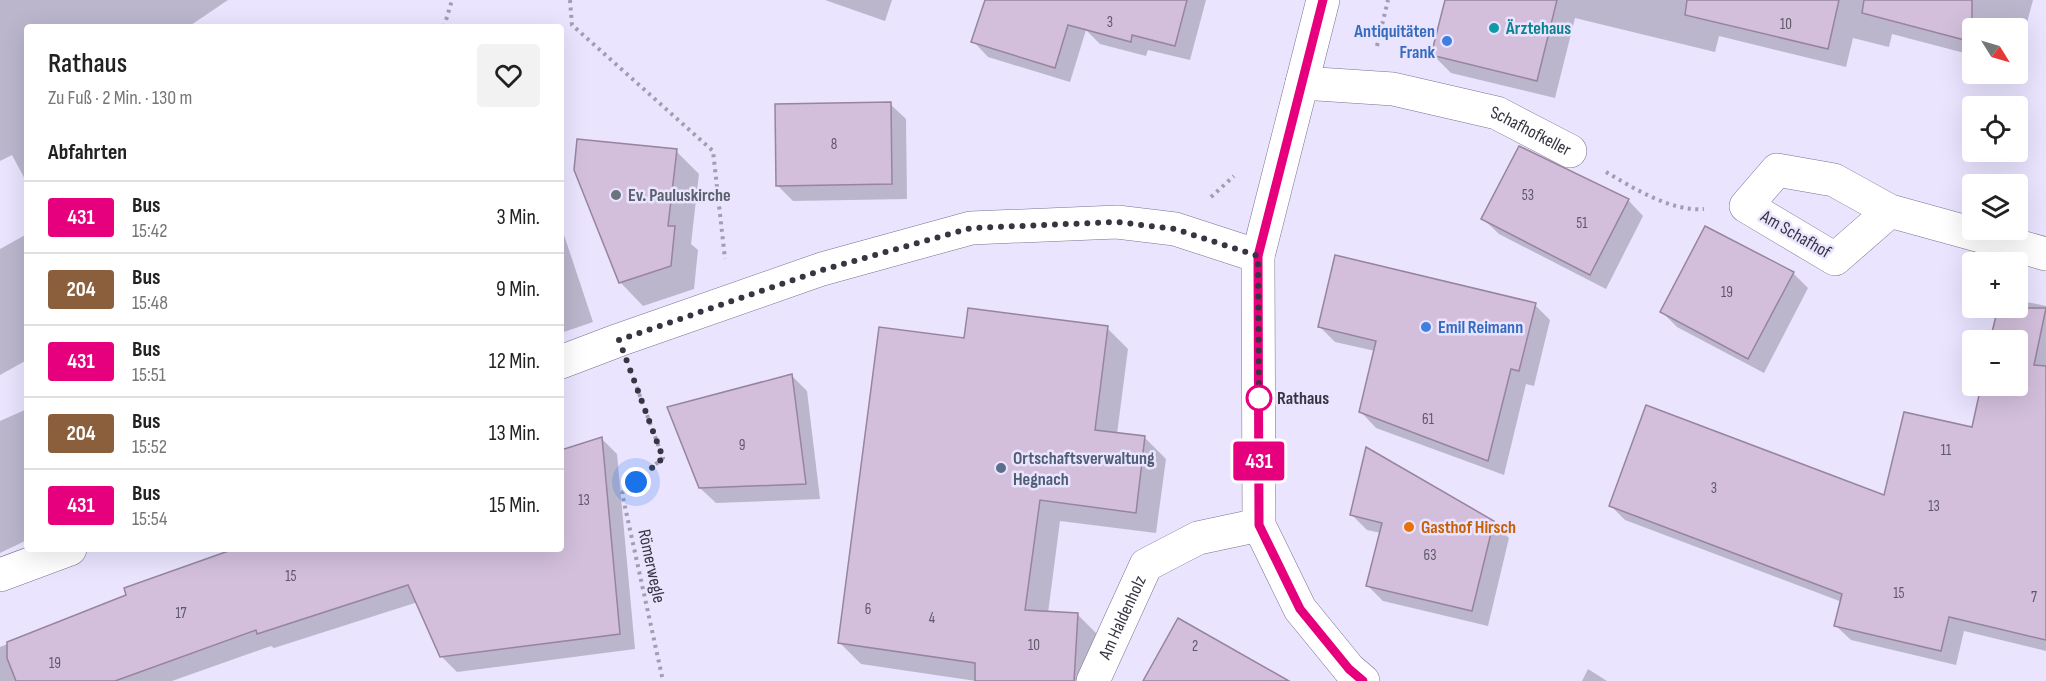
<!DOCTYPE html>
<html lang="de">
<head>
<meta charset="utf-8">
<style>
	body { margin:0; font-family:"Sofia Sans Condensed",sans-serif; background:#f2f2f2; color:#222; height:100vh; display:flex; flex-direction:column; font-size:22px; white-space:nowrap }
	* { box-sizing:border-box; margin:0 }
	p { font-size:20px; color:#767676 }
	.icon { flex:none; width:33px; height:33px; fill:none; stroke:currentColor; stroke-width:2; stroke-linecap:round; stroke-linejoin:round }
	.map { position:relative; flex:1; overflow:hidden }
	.drawer { position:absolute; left:24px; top:24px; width:540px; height:528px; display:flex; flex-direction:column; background:#fff; border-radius:6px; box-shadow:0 6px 24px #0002 }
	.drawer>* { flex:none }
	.badge { padding:0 12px; border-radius:4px; font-size:21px; line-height:39px }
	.needle { width:39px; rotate:127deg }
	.buttons { position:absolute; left:1962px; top:18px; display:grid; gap:12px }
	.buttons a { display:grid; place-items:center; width:66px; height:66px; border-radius:6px; background:#fff; box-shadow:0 6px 24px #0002; font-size:30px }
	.you { position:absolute; width:30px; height:30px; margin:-15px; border:4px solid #fff; border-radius:50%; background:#1a73e8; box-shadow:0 0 0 9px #1a73e833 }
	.map>.badge { position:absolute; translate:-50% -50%; box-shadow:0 0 0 3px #fff }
	h2 { padding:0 24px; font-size:22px; line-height:54px }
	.round { display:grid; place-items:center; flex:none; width:63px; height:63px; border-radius:6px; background:#f2f2f2 }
	.overview { display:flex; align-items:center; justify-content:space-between; height:102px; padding:0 24px }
	h1 { font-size:28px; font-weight:600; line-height:45px }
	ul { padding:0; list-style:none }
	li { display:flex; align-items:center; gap:18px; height:72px; padding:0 24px; border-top:2px solid #e0e0e0 }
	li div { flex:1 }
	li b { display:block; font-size:22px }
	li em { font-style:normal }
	li .badge { min-width:66px; font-weight:700; text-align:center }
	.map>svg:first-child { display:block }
	.shadow { fill:#0003 }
	.building { fill:#d3bfdc; stroke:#97849f; stroke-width:1.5 }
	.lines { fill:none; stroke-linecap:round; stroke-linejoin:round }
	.street-casing { stroke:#79728f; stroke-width:34 }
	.path { stroke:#a29db3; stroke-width:4; stroke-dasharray:3 4.5; stroke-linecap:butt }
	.street { stroke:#fff; stroke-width:33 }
	.line-casing { stroke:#fff; stroke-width:14 }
	.line { stroke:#e6007e; stroke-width:9 }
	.walk { stroke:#383542; stroke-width:6; stroke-dasharray:0 10.8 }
	.culture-dot { fill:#0f9aa8; stroke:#eae4ff; stroke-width:2 }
	.shop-dot { fill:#3f7fe0; stroke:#eae4ff; stroke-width:2 }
	.worship-dot { fill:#6b7280; stroke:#eae4ff; stroke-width:2 }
	.stop-dot { fill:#fff; stroke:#e6007e; stroke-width:3 }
	.service-dot { fill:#5c6f8a; stroke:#eae4ff; stroke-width:2 }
	.food-dot { fill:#e8710a; stroke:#eae4ff; stroke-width:2 }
	.labels { text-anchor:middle; stroke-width:5; stroke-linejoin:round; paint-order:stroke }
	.number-label { font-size:15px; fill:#5f5868 }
	.culture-label { font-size:18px; font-weight:bold; fill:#0d838f; stroke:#eae4ff; text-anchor:start }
	.shop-label { font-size:18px; font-weight:bold; fill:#366cbe; stroke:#eae4ff; text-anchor:end }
	.street-label { font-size:18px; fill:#383542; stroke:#eae4ff }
	.worship-label { font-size:18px; font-weight:bold; fill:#5b616d; stroke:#eae4ff; text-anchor:start }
	.stop-label { font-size:18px; font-weight:bold; fill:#383542; stroke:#eae4ff; text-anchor:start }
	.service-label { font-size:18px; font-weight:bold; fill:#4e5e75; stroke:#eae4ff; text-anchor:start }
	.food-label { font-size:18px; font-weight:bold; fill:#c56008; stroke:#eae4ff; text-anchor:start }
</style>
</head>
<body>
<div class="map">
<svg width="2046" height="681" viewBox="0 0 2046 681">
	<rect width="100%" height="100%" fill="#eae4ff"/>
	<!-- shadow -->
	<g class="shadow">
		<polygon points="0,0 228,0 188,27 27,27 27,183 12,155 0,161"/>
		<polygon points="825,0 892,0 885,21"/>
		<polygon points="986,0 1206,0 1190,60 1148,50 1146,56 1100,44 1086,30 1070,82 988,57 973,41"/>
		<polygon points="1446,0 2033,0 2018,56 2018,28 1972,28 1972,55 1892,34 1889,47 1853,38 1846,67 1719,36 1715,52 1575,18 1555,98 1451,73 1433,55"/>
		<polygon points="890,104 906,119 907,199 793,201 778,186"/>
		<polygon points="676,151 699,174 691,244 698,250 694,289 643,306 620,282"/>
		<polygon points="1628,200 1643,216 1606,289 1499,234 1483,219"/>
		<polygon points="561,226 593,322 561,333"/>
		<polygon points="27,234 27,360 0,375 0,249"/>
		<polygon points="1793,273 1808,288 1764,373 1677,327 1662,312"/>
		<polygon points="2018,300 2046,306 2046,651 1964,631 1956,665 1851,640 1836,626 1842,602 1625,520 1611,506 1885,497 1973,429 1982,386 2018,386 2018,340 1992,340 1999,308 2018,308"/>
		<polygon points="1535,305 1550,320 1534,386 1526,384 1504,475 1376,428 1361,412 1375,351 1335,342 1319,326"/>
		<polygon points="1107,328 1128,349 1117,434 1145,438 1166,459 1156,533 1060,521 1048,613 1078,615 1099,636 1096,681 976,681 861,664 840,643 965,339"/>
		<polygon points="792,376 807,391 820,499 716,503 700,488"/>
		<polygon points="27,409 27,540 0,553 0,421"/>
		<polygon points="602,439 617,454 635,649 457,672 441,656 418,602 274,648 271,646 172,681 0,681 0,647 128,596 235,549 561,549 561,452"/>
		<polygon points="1351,514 1493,522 1509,538 1488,626 1383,601 1368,586 1381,533 1367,530"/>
		<polygon points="1588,669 1607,681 1582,681"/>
	</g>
	<!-- building -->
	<g class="building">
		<polygon points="985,0 1187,0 1175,46 1132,35 1131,42 1068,25 1055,68 971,42"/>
		<polygon points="1445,0 1557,0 1537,81 1431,55"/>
		<polygon points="1687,0 1839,0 1828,49 1685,15"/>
		<polygon points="1864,0 1972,0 1972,42 1862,13"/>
		<polygon points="891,102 892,184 776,186 775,104"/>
		<polygon points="577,139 677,149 668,226 675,226 671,266 619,283 574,170"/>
		<polygon points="1519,146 1629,199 1590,275 1481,219"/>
		<polygon points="1705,226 1794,272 1748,359 1660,312"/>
		<polygon points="1335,255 1536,303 1519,371 1511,369 1488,461 1359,412 1376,341 1318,327"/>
		<polygon points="968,308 1108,326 1095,430 1145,436 1136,513 1040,500 1025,610 1078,613 1074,681 975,681 975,663 838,643 879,327 964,338"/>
		<polygon points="1998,308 2046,308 2034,365 2046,366 2046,640 1949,617 1941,651 1834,626 1842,594 1609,506 1646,405 1884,495 1904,412 1972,427 1981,386 2018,386 2018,340 1990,340"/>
		<polygon points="792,374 806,484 699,488 667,407"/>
		<polygon points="602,437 620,634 440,657 408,585 257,634 256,630 115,681 16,681 7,658 7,642 126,595 124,588 234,549 561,549 561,450"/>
		<polygon points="1366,447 1494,521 1472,611 1366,586 1382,523 1350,515"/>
		<polygon points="1178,618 1289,681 1143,681"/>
	</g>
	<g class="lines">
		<defs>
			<g id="street">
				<polyline points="1323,0 1258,256 1259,525 1300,609 1349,669 1363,681"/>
				<path id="s1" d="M1302,83L1393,89L1497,113L1570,151"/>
				<polyline points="1890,211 1835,259 1746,206 1777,170 1834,180 1890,211 2046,254"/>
				<polyline points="561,362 619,340 822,269 971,228 1117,222 1175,229 1258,256"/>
				<polyline points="0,575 70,549"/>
				<path id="s2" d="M1093,681L1146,565L1198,538L1259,525"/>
			</g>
		</defs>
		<!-- street casing -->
		<use href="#street" class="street-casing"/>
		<!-- path -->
		<g class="path">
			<polyline points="570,0 572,25 713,151 725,259"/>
			<polyline points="444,27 452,0"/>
			<polyline points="1377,46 1388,0"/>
			<path d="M1606,172C1633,188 1672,212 1704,209"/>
			<polyline points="1211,197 1234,176"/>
			<polyline points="634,380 663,458 622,493 663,681"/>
		</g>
		<!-- street -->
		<use href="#street" class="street"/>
	</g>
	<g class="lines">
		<defs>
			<polyline id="line" points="1323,0 1258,256 1259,525 1300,609 1349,669 1363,681"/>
		</defs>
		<!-- line casing -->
		<use href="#line" class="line-casing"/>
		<!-- line -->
		<use href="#line" class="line"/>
		<!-- walk -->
		<polyline class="walk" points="636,482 663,458 619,340 822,270 971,228 1117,222 1175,229 1258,256 1259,398"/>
	</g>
	<!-- markers -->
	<circle class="culture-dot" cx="1494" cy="28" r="6"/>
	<g class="shop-dot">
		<circle cx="1447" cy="41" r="6"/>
		<circle cx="1426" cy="327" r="6"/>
	</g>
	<circle class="worship-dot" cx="616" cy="195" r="6"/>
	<circle class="stop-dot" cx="1259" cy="398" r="12"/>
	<circle class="service-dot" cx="1001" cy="468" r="6"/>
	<circle class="food-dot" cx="1409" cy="527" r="6"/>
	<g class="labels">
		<!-- number labels -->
		<g class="number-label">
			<text x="1110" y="27">3</text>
			<text x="1786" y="29">10</text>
			<text x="834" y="149">8</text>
			<text x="1528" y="200">53</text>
			<text x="1582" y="228">51</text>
			<text x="1727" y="297">19</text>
			<text x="1428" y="424">61</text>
			<text x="742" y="450">9</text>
			<text x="1946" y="455">11</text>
			<text x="1714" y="493">3</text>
			<text x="584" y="505">13</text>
			<text x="1934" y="511">13</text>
			<text x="1430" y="560">63</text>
			<text x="291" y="581">15</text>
			<text x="1899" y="598">15</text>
			<text x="2034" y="602">7</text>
			<text x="868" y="614">6</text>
			<text x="181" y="618">17</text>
			<text x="932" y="623">4</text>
			<text x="1034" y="650">10</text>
			<text x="1195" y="651">2</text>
			<text x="55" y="668">19</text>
		</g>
		<!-- culture labels -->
		<g class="culture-label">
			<text x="1506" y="34">Ärztehaus</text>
		</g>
		<!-- shop labels -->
		<g class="shop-label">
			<text x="1435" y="37">Antiquitäten<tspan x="1435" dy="21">Frank</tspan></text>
			<text x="1438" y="333" text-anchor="start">Emil Reimann</text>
		</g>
		<!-- street labels -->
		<g class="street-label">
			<text dy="6" stroke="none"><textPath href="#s1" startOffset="236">Schafhofkeller</textPath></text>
			<text transform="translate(1796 234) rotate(30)" y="6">Am Schafhof</text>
			<text transform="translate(652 566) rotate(78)" y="6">Römerwegle</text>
			<text dy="6" stroke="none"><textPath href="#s2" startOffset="70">Am Haldenholz</textPath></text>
		</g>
		<!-- worship labels -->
		<g class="worship-label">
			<text x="628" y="201">Ev. Pauluskirche</text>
		</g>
		<!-- stop labels -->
		<g class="stop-label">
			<text x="1277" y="404">Rathaus</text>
		</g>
		<!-- service labels -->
		<g class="service-label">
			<text x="1013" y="464">Ortschaftsverwaltung<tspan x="1013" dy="21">Hegnach</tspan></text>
		</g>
		<!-- food labels -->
		<g class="food-label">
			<text x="1421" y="533">Gasthof Hirsch</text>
		</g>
	</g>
</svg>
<div class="buttons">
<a><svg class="needle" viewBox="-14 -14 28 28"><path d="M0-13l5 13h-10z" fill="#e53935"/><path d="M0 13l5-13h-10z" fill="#767676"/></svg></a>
<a><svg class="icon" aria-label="locate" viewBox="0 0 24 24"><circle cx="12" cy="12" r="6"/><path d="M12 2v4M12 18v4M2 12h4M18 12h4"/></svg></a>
<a><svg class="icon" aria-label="layers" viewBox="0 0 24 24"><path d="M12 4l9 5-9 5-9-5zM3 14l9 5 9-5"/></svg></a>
<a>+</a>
<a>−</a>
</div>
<div class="you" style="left:636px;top:482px"></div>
<b class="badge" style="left:1259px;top:461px;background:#e6007e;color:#fff">431</b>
<section class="drawer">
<div class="overview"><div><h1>Rathaus</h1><p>Zu Fuß · 2 Min. · 130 m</p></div><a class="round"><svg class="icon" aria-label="heart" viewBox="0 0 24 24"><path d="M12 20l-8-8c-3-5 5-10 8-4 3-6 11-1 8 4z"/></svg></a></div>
<h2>Abfahrten</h2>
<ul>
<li><span class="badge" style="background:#e6007e;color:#fff">431</span><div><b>Bus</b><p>15:42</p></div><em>3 Min.</em></li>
<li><span class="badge" style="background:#8b5e3c;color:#fff">204</span><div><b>Bus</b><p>15:48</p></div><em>9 Min.</em></li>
<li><span class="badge" style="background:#e6007e;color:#fff">431</span><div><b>Bus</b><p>15:51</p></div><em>12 Min.</em></li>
<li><span class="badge" style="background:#8b5e3c;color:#fff">204</span><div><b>Bus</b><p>15:52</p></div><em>13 Min.</em></li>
<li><span class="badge" style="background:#e6007e;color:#fff">431</span><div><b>Bus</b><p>15:54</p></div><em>15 Min.</em></li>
</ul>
</section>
</div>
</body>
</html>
